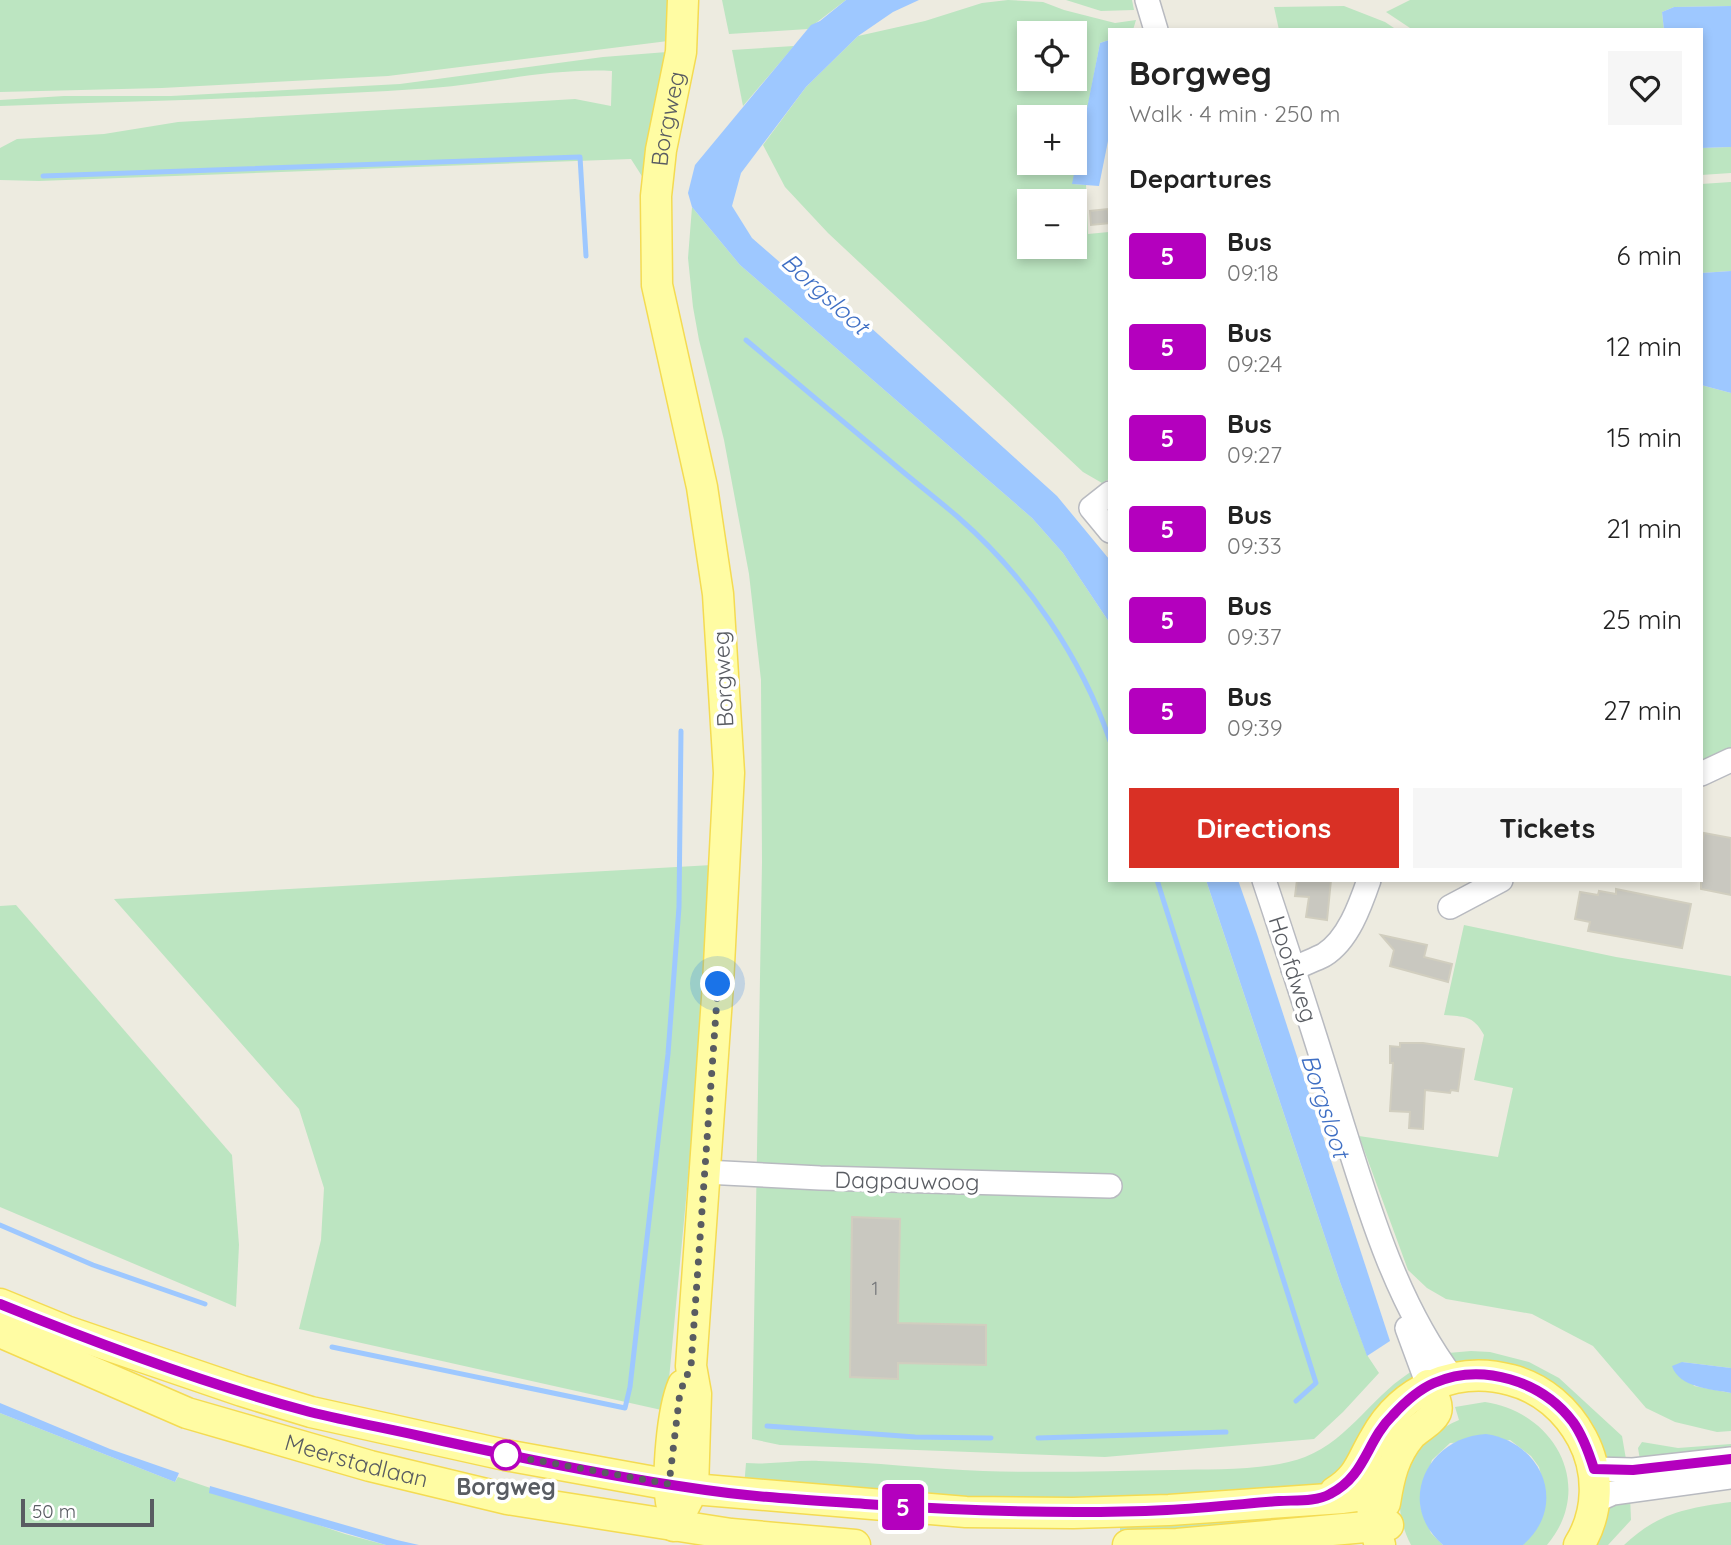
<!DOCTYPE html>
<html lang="en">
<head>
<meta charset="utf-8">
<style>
	body { margin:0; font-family:Quicksand,sans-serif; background:#f6f6f6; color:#222; height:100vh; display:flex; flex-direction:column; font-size:26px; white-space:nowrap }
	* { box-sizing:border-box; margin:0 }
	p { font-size:23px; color:#767676 }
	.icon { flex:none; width:38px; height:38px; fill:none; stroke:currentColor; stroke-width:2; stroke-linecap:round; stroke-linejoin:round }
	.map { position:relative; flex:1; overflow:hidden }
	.drawer { position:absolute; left:1108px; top:28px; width:595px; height:854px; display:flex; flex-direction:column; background:#fff; border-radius:0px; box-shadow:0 4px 10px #0003 }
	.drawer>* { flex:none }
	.badge { padding:0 14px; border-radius:5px; font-size:24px; line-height:46px }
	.buttons { position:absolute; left:1017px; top:21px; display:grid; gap:14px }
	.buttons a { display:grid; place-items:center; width:70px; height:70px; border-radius:0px; background:#fff; box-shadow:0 4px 10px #0003; font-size:35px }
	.scale { position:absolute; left:21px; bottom:18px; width:133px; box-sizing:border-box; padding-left:7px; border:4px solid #595c62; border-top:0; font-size:19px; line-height:24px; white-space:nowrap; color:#595c62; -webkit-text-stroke:5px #fff; paint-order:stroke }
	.you { position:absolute; width:35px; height:35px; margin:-18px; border:5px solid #fff; border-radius:50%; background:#1a73e8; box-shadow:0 0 0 10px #1a73e833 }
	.map>.badge { position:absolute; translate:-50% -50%; box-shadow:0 0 0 4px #fff }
	h2 { padding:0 21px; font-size:26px; line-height:63px }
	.round { display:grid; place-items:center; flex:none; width:74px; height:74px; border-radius:0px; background:#f6f6f6 }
	.summary { display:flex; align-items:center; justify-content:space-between; height:119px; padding:0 21px }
	h1 { font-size:33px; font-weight:700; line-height:52px }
	.button { display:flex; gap:14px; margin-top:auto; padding:14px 21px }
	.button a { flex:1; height:80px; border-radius:0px; background:#d93025; color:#fff; font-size:28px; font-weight:700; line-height:80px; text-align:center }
	.button a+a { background:#f6f6f6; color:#222 }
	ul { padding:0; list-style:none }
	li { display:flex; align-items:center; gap:21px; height:91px; padding:0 21px }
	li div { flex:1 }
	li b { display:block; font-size:26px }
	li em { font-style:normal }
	li .badge { min-width:77px; font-weight:700; text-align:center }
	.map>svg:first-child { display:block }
	.green { fill:#bce5c1; fill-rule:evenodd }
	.water { fill:#9ec8ff }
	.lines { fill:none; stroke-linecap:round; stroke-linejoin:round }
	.stream { stroke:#9ec8ff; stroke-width:5 }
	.building { fill:#c9c8c0; stroke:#d1cebf; stroke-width:2 }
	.minor-casing { stroke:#b8bac0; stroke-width:26 }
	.major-casing { stroke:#f4db52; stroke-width:33 }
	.minor { stroke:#fff; stroke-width:23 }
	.major { stroke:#fffca3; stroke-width:30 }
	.line-casing { stroke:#fff; stroke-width:16 }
	.line { stroke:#b400be; stroke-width:10 }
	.walk { stroke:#595c62; stroke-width:7; stroke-dasharray:0 12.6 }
	.stop-dot { fill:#fff; stroke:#b400be; stroke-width:3.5 }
	.labels { text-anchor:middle; stroke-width:7; stroke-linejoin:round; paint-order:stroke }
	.number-label { font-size:19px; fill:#75777a }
	.street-label { font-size:23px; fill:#595c62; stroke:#fff }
	.stop-label { font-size:23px; font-weight:bold; fill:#595c62; stroke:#fff }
	.water-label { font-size:24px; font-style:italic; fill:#3f6fc4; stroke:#fff }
</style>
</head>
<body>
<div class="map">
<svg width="1731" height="1545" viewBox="0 0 1731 1545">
	<rect width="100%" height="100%" fill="#edebe0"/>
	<!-- green -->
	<g class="green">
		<polygon points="0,0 671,0 668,41 388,76 162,88 0,92"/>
		<polygon points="722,0 846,0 808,29 729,34"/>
		<path d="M1008,0L1043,2L1064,10L1115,23L1136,20L1133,30H1110L1109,40L1100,43L1073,184L1086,185L1088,234L1109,232V479L1102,483L1083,472L828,233L785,187L763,145L806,87L858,36L925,21L982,3ZM1029,33H1074V79H1029ZM1029,117H1074V163H1029ZM1029,201H1074V247H1029Z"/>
		<polygon points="1066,0 1132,0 1134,10 1101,11"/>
		<polygon points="1410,0 1731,0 1731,6 1674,7 1662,12 1664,30 1413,30 1386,12"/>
		<polygon points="1344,6 1385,22 1397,30 1279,30 1274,7"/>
		<polygon points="794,46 743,106 732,50"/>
		<path d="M667,52L645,181L631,159L39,181L0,180V148L17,139L104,134L178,122L575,99L611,106L612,71C552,68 492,83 432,88C288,98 144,101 0,106V100L64,96H171L400,84L603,57Z"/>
		<polygon points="1731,147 1731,173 1701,175 1701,148"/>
		<polygon points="1731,182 1731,271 1701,273 1701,184"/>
		<polygon points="692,207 740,265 1032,518 1063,553 1109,622 1110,880 1206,880 1340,1282 1367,1355 1379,1373 1343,1412 1314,1439 1105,1457 780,1445 752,1439 762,862 761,680 749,574 724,440 699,340 693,307 688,258"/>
		<polygon points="1701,385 1731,393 1731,750 1701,764"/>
		<polygon points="712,865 697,1083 666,1411 299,1329 321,1240 324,1188 299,1109 114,899"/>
		<polygon points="16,905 232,1155 239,1245 236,1307 0,1207 0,906"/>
		<path d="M1464,925L1616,957L1731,976V1368L1682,1362L1694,1386L1731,1393V1431L1717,1432L1675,1422L1646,1408L1593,1346L1532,1314L1446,1299L1427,1288L1408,1270L1359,1136L1498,1157L1513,1088L1474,1080L1484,1035C1473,1015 1465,1017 1444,1015Z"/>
		<polygon points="1471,1351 1490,1352 1529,1362 1559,1378 1622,1436 1627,1465 1605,1456 1585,1426 1456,1366 1448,1353"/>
		<path d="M1416,1369V1380L1332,1484L1131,1505L744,1487L746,1463C771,1465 795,1460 819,1461C874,1462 929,1469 983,1471C1047,1473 1111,1471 1174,1470C1212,1469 1270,1471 1305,1457C1351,1439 1374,1392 1416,1369Z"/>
		<path d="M1485,1402C1555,1412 1596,1487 1547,1545H1523L1546,1494L1539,1467L1531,1456L1510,1440L1450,1443L1432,1460L1420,1496L1421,1509L1431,1533L1443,1545H1411C1384,1493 1407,1442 1459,1420L1455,1407Z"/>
		<polygon points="0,1413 175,1482 178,1477 345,1534 386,1545 0,1545"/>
		<polygon points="1642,1442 1678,1448 1731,1444 1731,1453 1640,1460 1638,1448"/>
		<polygon points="1630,1495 1631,1520 1608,1545 1589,1545 1605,1507"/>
		<polygon points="1364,1502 1365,1516 1120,1539 1120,1516"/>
		<path d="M1731,1502V1545H1624C1658,1513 1686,1508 1731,1502Z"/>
	</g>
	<!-- water -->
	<g class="water">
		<polygon points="846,0 919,0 893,12 858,36 806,87 741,173 732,206 752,238 791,272 858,316 1057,496 1109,559 1109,622 1063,553 1032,518 740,265 692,207 688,193 695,165 811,25 820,21"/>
		<polygon points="1731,6 1731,147 1701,148 1701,30 1664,30 1662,12 1674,7"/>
		<polygon points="1109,40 1109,136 1099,186 1072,184 1100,43"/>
		<polygon points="1731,271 1731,393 1701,385 1701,273"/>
		<polygon points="1206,880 1238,880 1257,934 1390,1341 1367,1356 1340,1282"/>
		<path d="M1682,1362L1731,1368V1393C1712,1389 1679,1388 1672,1366Z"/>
		<polygon points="0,1403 110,1449 179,1473 175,1482 0,1413"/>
		<path d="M1486,1434C1542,1442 1569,1505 1523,1545H1443C1395,1504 1427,1437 1486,1434Z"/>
		<polygon points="210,1486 397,1540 419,1545 386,1545 209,1493"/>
	</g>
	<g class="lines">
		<!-- stream -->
		<g class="stream">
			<polyline points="43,176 580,157 586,256"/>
			<path d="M746,340C794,380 842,420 889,460C912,480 936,498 959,518C1026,577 1081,656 1110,741"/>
			<polyline points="1157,880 1316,1383 1296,1401"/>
			<polyline points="0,1225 93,1265 205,1304"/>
			<polyline points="332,1347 625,1408 630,1387 668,1054 679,907 681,731"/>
			<polyline points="767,1426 915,1437 991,1438"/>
			<polyline points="1038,1438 1226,1432"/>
		</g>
	</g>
	<!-- building -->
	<g class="building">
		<polygon points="1108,209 1110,223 1091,225 1090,211"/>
		<polygon points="1704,833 1731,838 1731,895 1701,889 1701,847"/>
		<polygon points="1297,880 1331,880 1327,920 1306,917 1309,897 1295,896"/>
		<polygon points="1616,889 1691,904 1682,948 1588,931 1590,922 1575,919 1580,892 1598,895 1599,891 1616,894"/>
		<polygon points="1381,935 1427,945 1424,957 1452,964 1448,982 1390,966 1394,950"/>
		<polygon points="1400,1043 1423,1043 1464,1049 1458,1091 1451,1090 1450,1093 1425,1090 1423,1129 1409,1128 1410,1112 1390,1111 1393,1063 1390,1063 1390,1046 1400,1047"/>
		<polygon points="852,1217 900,1219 898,1323 986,1325 986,1365 898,1363 898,1379 850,1377"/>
	</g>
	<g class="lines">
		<defs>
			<g id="minor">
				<polyline points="1147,0 1156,30"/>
				<polyline points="1110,493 1091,508 1110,531"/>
				<polyline points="1701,774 1731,760"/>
				<path d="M1264,880C1289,955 1313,1029 1336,1104C1365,1196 1393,1299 1452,1377"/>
				<polyline points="1450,907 1501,880"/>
				<path d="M1293,969C1303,964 1314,960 1324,955C1348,940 1360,906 1369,880"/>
				<polyline points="705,1172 820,1178 1110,1186"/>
				<polyline points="1407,1328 1428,1385"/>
				<polyline points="1594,1469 1633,1470 1731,1459"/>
				<polyline points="1595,1501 1613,1493 1731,1477"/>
			</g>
			<g id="major">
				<polyline points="0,1304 66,1331 242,1391 311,1412 505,1455 693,1489 966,1512 1073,1513 1169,1510 1343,1498 1358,1496 1372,1482"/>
				<path id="s1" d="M0,1332L187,1413L370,1466L507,1499L731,1534L855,1545"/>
				<path d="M1375,1472C1369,1497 1372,1521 1380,1545"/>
				<path d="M1335,1492C1360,1476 1361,1461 1375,1438C1402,1389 1457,1365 1511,1380C1542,1388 1567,1410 1582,1438C1600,1472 1599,1513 1579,1545"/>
				<path d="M671,1502C667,1475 672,1411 683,1385"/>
				<path d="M1385,1503C1389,1477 1394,1455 1411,1435C1418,1428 1432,1421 1436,1412C1439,1404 1431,1392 1428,1385"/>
				<path id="s2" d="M674,1526L693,1489L696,1394L691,1366L718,984L729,773L718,594L702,487L657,285L656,196L661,150L681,52L683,0"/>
				<polyline points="1128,1545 1177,1544 1388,1525"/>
			</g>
		</defs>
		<!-- minor casing -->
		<use href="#minor" class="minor-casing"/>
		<!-- major casing -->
		<use href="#major" class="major-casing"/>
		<!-- minor -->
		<use href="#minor" class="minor"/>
		<!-- major -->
		<use href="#major" class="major"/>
	</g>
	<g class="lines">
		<defs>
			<path id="line" d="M0,1304C101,1345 205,1384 310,1412C347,1421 384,1428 420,1436C510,1456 601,1475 692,1488C749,1497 807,1500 865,1504C966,1511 1065,1515 1167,1510C1204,1508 1242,1504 1279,1501C1295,1500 1316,1502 1330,1494C1366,1476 1366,1441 1393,1415C1404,1403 1418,1390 1434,1383C1482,1362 1542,1381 1573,1422C1583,1436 1589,1453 1594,1469L1633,1470L1731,1459"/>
		</defs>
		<!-- line casing -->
		<use href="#line" class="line-casing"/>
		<!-- line -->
		<use href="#line" class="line"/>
		<!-- walk -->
		<polyline class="walk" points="506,1455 669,1484 680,1392 691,1366 718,984"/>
	</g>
	<!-- markers -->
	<circle class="stop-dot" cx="506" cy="1455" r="14"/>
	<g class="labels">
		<!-- number labels -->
		<g class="number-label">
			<text x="875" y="1295">1</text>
		</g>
		<!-- street labels -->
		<g class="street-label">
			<text dy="8" stroke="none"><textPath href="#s2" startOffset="1421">Borgweg</textPath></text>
			<text transform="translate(723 679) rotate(-93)" y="8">Borgweg</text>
			<text transform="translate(1293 969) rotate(72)" y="8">Hoofdweg</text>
			<text transform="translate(907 1181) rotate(1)" y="8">Dagpauwoog</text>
			<text dy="8" stroke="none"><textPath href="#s1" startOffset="380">Meerstadlaan</textPath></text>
		</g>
		<!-- stop labels -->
		<g class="stop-label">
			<text x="506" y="1495">Borgweg</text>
		</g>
		<!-- water labels -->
		<g class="water-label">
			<text transform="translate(825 294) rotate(42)" y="8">Borgsloot</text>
			<text transform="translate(1325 1106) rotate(72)" y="8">Borgsloot</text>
		</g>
	</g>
</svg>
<div class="buttons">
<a><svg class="icon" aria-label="locate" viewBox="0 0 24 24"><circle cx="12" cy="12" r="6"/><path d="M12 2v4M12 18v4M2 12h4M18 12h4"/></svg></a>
<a>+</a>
<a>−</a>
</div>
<div class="scale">50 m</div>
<div class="you" style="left:718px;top:984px"></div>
<b class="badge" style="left:903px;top:1507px;background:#b400be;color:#fff">5</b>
<section class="drawer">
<div class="summary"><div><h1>Borgweg</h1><p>Walk · 4 min · 250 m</p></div><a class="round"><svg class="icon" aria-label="heart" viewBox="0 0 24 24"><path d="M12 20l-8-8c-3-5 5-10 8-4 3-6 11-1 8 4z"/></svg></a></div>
<h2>Departures</h2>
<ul>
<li><span class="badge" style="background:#b400be;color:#fff">5</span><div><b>Bus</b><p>09:18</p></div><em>6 min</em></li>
<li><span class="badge" style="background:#b400be;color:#fff">5</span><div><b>Bus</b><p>09:24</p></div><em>12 min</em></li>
<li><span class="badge" style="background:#b400be;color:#fff">5</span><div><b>Bus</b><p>09:27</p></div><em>15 min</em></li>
<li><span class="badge" style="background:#b400be;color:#fff">5</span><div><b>Bus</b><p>09:33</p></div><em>21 min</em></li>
<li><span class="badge" style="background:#b400be;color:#fff">5</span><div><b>Bus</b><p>09:37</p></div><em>25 min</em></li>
<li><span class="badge" style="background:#b400be;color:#fff">5</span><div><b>Bus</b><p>09:39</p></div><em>27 min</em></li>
</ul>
<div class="button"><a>Directions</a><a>Tickets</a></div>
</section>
</div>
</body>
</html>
